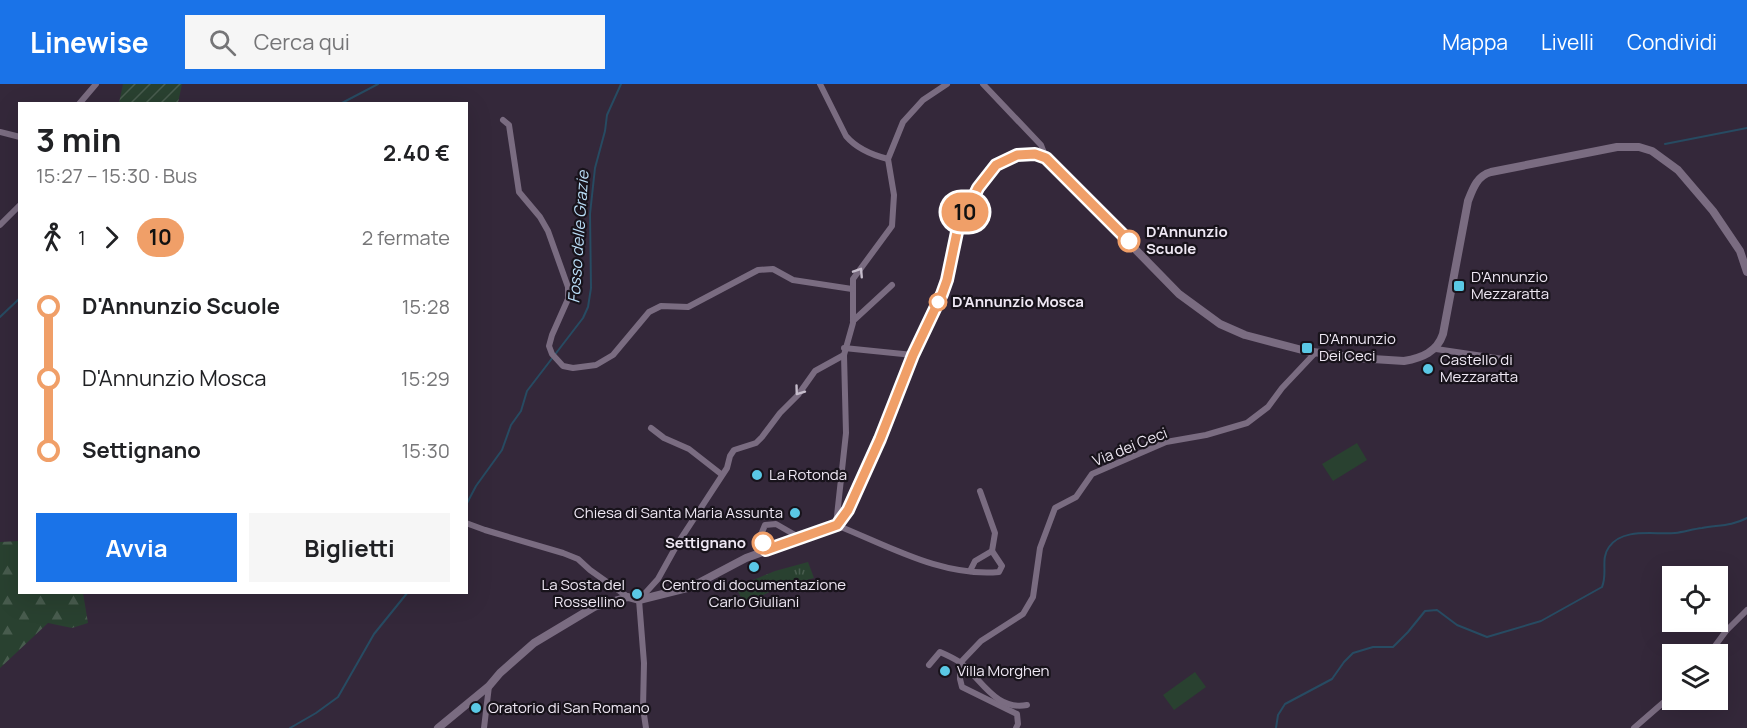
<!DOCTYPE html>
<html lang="it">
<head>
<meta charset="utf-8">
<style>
	body { margin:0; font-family:Manrope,sans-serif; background:#f6f6f6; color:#202124; height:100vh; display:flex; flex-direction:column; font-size:22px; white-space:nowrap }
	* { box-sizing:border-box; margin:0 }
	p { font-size:20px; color:#757577 }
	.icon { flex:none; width:33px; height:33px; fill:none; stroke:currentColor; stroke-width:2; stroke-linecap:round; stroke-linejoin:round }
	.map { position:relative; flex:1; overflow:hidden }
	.drawer { position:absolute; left:18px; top:18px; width:450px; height:492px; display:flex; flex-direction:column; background:#fff; border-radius:0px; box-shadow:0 6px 24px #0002 }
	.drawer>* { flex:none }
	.badge { padding:0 12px; border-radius:20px; font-size:21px; line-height:39px }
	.controls { position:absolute; left:1662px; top:482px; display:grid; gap:12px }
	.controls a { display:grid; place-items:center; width:66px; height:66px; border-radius:0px; background:#fff; box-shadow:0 6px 24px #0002; font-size:30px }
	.map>.badge { position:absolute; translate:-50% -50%; box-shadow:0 0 0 3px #fff }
	.legs { display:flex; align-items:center; gap:9px; height:66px; padding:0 18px; font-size:20px }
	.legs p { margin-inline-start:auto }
	.overview { display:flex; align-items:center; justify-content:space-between; height:102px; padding:0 18px }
	h1 { font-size:33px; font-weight:700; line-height:45px }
	.button { display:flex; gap:12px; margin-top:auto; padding:12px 18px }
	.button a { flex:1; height:69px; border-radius:0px; background:#1a73e8; color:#fff; font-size:24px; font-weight:700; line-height:69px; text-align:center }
	.button a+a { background:#f6f6f6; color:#202124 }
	ul { padding:0 18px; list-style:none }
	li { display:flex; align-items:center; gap:21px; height:72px; font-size:22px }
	li i { display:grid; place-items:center; width:9px; height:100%; margin:0 8px; background:currentColor }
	li i::after { content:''; width:15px; height:15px; margin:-8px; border:4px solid; border-radius:50%; background:#fff }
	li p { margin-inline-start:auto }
	li:first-child i { background:linear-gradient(#0000 50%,currentColor 0) }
	li:last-child i { background:linear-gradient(currentColor 50%,#0000 0) }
	header { display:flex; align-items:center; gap:36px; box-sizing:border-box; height:84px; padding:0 30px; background:#1a73e8; color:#fff }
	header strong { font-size:28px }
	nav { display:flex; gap:33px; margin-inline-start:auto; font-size:21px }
	.search { width:420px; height:54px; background:#f6f6f6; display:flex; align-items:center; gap:15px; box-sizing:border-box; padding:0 21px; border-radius:0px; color:#757577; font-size:22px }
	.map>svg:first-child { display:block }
	.forest { fill:url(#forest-firs) }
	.park { fill:url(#park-tufts) }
	.garden { fill:url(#garden-furrows) }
	.pitch { fill:#294130 }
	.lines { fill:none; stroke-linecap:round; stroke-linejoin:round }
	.stream { stroke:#274b62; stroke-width:2 }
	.minor { stroke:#7a6c81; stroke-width:6 }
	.tertiary { stroke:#7a6c81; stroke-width:8 }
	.oneway { stroke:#c5bccb }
	.line-1-casing { stroke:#fff; stroke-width:14 }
	.line-1 { stroke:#f09f68; stroke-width:9 }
	.stop-1-dot { fill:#fff; stroke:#f09f68; stroke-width:3 }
	.poi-dot { fill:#5ac8e5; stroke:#18131b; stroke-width:2 }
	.labels { text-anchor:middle; stroke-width:4.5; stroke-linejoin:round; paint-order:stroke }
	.stop-label { font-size:15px; font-weight:bold; fill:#eee7f3; stroke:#18131b; text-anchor:start }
	.poi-label { font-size:15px; fill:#eee7f3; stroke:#18131b; text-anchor:start }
	.street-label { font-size:15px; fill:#eee7f3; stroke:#18131b }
	.water-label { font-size:16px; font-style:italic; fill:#badef8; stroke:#18131b }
</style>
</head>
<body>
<header>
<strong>Linewise</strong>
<div class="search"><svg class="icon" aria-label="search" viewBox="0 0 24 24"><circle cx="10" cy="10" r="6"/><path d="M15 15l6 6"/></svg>Cerca qui</div>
<nav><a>Mappa</a><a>Livelli</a><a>Condividi</a></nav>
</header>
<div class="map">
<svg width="1747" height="644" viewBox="0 0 1747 644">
	<defs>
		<pattern id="forest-firs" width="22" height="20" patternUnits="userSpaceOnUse" patternTransform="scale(1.5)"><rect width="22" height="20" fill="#294130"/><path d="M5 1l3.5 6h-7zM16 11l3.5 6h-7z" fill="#485c4e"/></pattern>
		<pattern id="park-tufts" width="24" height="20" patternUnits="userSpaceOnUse" patternTransform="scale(1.5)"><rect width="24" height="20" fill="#294130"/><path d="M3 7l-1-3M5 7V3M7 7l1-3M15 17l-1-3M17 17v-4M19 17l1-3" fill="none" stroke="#485c4e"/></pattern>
		<pattern id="garden-furrows" width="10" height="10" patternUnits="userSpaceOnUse" patternTransform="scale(1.5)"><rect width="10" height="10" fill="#294130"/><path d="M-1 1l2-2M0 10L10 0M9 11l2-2" fill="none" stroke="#485c4e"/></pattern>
	</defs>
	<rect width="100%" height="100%" fill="#34283a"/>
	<!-- forest -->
	<polygon class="forest" points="19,457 20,508 83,509 88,539 72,544 48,539 0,584 0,458"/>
	<!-- park -->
	<polygon class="park" points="808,478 814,494 778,504 744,520 736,503 775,487"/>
	<!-- garden -->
	<polygon class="garden" points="123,0 182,0 178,19 119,19"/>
	<!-- pitch -->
	<g class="pitch">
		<polygon points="1357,359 1367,376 1333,397 1322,380"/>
		<polygon points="1195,588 1206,603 1174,626 1163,611"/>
	</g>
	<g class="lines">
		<!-- stream -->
		<g class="stream">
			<polyline points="340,20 378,0"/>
			<polyline points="1665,60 1747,44"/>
			<polyline points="0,233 20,214"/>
			<polyline points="466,421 476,402 502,366 511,341 521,327 527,307 583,234 588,223 591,204 590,130 595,84 605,47 607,31 621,0"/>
			<polyline points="290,644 316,629 338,613 374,550 408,508"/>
			<path d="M1276,644L1278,631L1285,620L1332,595L1344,578L1353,569L1373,563H1393L1408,548L1425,527L1437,526L1457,541L1487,553L1541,537L1602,503C1608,489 1600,475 1609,463C1623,443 1655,451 1675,449C1684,448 1693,445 1702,444C1718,441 1732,442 1747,434"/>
		</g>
		<!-- minor -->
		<g class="minor">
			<path d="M820,0L846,52C857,65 872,71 888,75"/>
			<path d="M947,0L923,16L903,38L888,75L894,111L892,142L853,195V239L844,271L846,349L836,441C889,462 941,493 999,488L1002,482L992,467"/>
			<polyline points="983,0 1041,61 1046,74"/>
			<polyline points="79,20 96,0"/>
			<polyline points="503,36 509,41 519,108 540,133 548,147 568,203 568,215 552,251 549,262 552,270 563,282 573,284 596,281 613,271 649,228 661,222 688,223 758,186 773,185 793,196 852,205"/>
			<polyline points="0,48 20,53"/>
			<polyline points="0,141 20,121"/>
			<polyline points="853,237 892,201"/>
			<polyline points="844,264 913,271"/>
			<polyline points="1436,265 1510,276"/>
			<polyline points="651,344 664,354 689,365 721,390"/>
			<polyline points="466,439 485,446 563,469 578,475 590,486 628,513"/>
			<polyline points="766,466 760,453 765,441 776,440 802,455"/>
			<polyline points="970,487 975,477 992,467 995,449 980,407"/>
			<polyline points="1709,570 1726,547 1747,526"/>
			<polyline points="960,579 981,557 1023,530 1033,513 1040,464 1055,424 1076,413 1092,390 1166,358 1206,351 1247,339 1268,323 1282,304 1315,269"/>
			<polyline points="960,579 960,595 962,603 1017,630 1018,640 1016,644"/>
			<path d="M929,581L940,568C947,571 955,575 961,579C982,596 996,627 1027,621"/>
			<polyline points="484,644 489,602"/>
			<polyline points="646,644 643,624 644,579 639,516 658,495 678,459 727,384 730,372 734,366 756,359 762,353 780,329 798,311 815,287 844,271"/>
			<polyline points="1634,644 1672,611"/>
		</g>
		<!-- tertiary -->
		<path class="tertiary" d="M438,644L489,602L500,589L534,559L594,523L628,513L639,516L691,503L746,474L836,441L848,426L854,414L880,355L913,271L942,210L947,196L957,148L979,104L996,81L1017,71L1035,70L1046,74L1179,210L1220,240L1245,251L1306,267L1357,274L1404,277C1422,274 1437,268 1443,250L1468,117C1473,104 1477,92 1491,88L1617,63H1639L1652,67L1678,86L1713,127L1740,167L1747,188"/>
	</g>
	<!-- one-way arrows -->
	<defs><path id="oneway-chevron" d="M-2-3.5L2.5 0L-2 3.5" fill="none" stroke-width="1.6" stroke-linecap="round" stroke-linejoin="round" transform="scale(1.5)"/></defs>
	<g class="oneway">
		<use href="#oneway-chevron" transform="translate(859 188) rotate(-57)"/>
		<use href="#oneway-chevron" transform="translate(799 307) rotate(126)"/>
	</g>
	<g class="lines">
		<defs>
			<polyline id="line-1" points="763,459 766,466 837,441 848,426 880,355 913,271 942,210 947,196 957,148 978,104 996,81 1017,71 1035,70 1046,74 1129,157"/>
		</defs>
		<!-- line-1 casing -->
		<use href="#line-1" class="line-1-casing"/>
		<!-- line-1 -->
		<use href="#line-1" class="line-1"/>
	</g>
	<!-- markers -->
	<g class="stop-1-dot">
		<circle cx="1129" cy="157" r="10"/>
		<circle cx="938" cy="218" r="8"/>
		<circle cx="763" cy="459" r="10"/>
	</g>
	<g class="poi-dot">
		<rect x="1453" y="196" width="12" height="12" rx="3"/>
		<rect x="1301" y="258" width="12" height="12" rx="3"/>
		<circle cx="1428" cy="285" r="6"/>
		<circle cx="757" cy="391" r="6"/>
		<circle cx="795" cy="429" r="6"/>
		<circle cx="754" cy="483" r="6"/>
		<circle cx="637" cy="510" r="6"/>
		<circle cx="945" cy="587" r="6"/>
		<circle cx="476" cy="624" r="6"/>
	</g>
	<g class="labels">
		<!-- stop labels -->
		<g class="stop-label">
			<text x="1146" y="153">D'Annunzio<tspan x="1146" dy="17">Scuole</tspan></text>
			<text x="952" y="223">D'Annunzio Mosca</text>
			<text x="746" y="464" text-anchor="end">Settignano</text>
		</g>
		<!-- poi labels -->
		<g class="poi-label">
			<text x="1471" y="198">D'Annunzio<tspan x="1471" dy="17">Mezzaratta</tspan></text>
			<text x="1319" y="260">D'Annunzio<tspan x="1319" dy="17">Dei Ceci</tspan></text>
			<text x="1440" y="281">Castello di<tspan x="1440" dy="17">Mezzaratta</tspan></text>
			<text x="769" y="396">La Rotonda</text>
			<text x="783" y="434" text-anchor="end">Chiesa di Santa Maria Assunta</text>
			<text x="625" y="506" text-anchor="end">La Sosta del<tspan x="625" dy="17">Rossellino</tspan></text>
			<text x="754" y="506" text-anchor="middle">Centro di documentazione<tspan x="754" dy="17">Carlo Giuliani</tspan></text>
			<text x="957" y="592">Villa Morghen</text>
			<text x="488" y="629">Oratorio di San Romano</text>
		</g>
		<!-- street labels -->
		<g class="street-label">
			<text transform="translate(1130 363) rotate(-22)" y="5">Via dei Ceci</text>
		</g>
		<!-- water labels -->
		<g class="water-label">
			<text transform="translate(578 153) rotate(-86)" y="6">Fosso delle Grazie</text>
		</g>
	</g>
</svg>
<div class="controls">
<a><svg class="icon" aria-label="locate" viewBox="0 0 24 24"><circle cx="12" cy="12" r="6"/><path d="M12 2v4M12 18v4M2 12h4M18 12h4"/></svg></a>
<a><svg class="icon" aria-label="layers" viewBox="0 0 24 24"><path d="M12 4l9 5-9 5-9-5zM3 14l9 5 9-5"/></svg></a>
</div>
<b class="badge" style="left:965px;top:128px;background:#f09f68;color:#111">10</b>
<section class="drawer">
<div class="overview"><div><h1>3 min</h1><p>15:27 – 15:30 · Bus</p></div><b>2.40 €</b></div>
<div class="legs"><svg class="icon" aria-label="walk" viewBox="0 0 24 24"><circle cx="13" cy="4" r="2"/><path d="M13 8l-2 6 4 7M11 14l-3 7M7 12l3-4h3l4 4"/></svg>1<svg class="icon" aria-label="forward" viewBox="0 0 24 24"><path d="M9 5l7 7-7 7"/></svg><b class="badge" style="background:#f09f68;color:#111">10</b><p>2 fermate</p></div>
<ul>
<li><i style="color:#f09f68"></i><b>D'Annunzio Scuole</b><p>15:28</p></li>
<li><i style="color:#f09f68"></i><span>D'Annunzio Mosca</span><p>15:29</p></li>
<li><i style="color:#f09f68"></i><b>Settignano</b><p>15:30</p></li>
</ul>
<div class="button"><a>Avvia</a><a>Biglietti</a></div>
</section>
</div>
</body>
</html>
